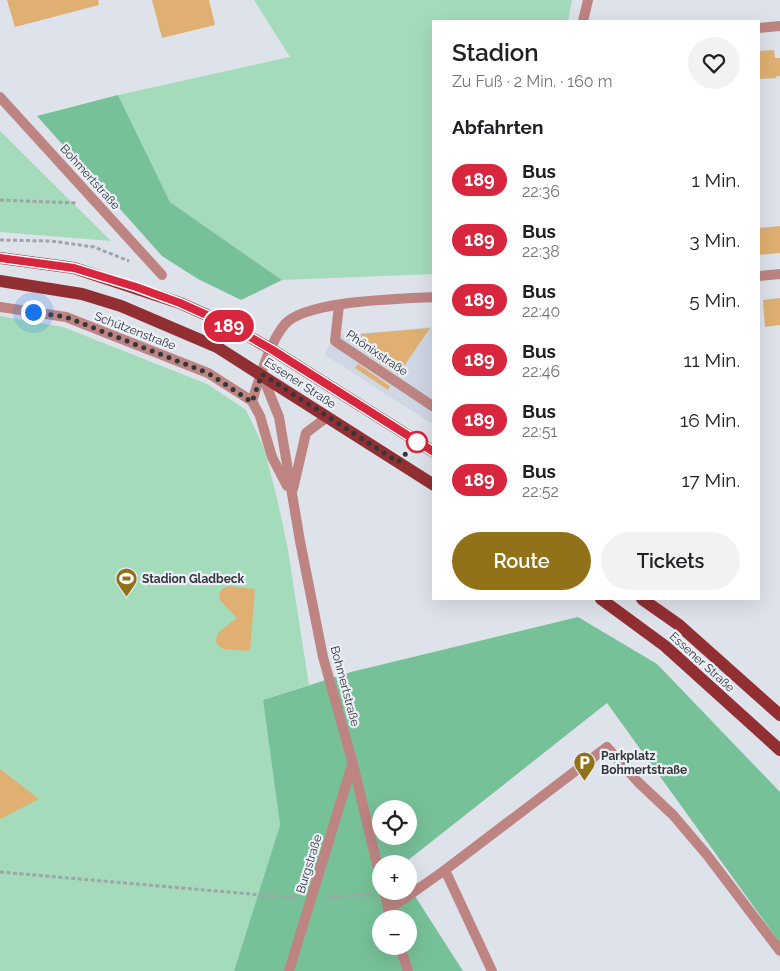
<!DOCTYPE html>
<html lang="de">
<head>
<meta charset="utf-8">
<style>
	body { margin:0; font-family:Raleway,sans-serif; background:#f2f2f2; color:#202124; height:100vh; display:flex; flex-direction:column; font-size:19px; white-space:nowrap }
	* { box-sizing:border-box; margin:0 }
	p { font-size:16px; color:#757577 }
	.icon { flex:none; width:28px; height:28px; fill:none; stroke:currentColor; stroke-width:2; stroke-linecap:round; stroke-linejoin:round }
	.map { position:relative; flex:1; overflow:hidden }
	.drawer { position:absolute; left:432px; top:20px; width:328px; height:580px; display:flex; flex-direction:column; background:#fff; border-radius:0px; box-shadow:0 5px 20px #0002 }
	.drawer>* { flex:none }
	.badge { padding:0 10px; border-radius:16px; font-size:18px; line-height:32px }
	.buttons { position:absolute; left:372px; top:800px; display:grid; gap:10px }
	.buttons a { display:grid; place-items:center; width:45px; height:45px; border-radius:50%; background:#fff; box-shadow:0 5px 20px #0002; font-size:25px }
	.you { position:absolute; width:25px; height:25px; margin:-12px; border:4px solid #fff; border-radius:50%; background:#1a73e8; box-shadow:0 0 0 8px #1a73e833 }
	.map>.badge { position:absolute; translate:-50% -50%; box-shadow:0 0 0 2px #fff }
	h2 { padding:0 20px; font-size:19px; line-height:45px }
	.round { display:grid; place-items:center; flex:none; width:52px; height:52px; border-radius:26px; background:#f2f2f2 }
	.headline { display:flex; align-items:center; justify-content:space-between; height:85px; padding:0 20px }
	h1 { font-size:24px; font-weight:600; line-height:38px }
	.button { display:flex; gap:10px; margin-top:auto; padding:10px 20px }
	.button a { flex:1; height:58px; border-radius:30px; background:#927219; color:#fff; font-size:20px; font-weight:600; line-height:58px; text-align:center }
	.button a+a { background:#f2f2f2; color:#202124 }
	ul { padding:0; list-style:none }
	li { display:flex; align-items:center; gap:15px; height:60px; padding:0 20px }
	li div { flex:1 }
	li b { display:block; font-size:19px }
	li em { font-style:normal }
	li .badge { min-width:55px; font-weight:700; text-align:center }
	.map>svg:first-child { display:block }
	.built { fill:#cfd7e4 }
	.green { fill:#a4dcbb }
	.forest { fill:#77c198; fill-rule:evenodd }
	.building { fill:#dfb072 }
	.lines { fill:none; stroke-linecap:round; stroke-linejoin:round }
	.path { stroke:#a0a3a9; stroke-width:3; stroke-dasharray:4 2.5; stroke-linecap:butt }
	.lane { stroke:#bd8482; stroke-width:10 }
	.street { stroke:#bd8482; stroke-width:10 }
	.primary { stroke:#922f33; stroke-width:12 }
	.line-casing { stroke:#fff; stroke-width:11 }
	.line { stroke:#d7263d; stroke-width:8 }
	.walk { stroke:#343639; stroke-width:5; stroke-dasharray:0 9 }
	.stop-dot { fill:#fff; stroke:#d7263d; stroke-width:2.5 }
	.labels { text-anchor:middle; stroke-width:4.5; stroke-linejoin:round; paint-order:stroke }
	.street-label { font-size:12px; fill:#343639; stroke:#ebeff7 }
	.poi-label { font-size:12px; font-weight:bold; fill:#343639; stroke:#ebeff7; text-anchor:start }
</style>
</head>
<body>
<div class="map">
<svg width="780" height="971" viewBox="0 0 780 971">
	<rect width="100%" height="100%" fill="#dee2ea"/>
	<!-- built -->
	<polygon class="built" points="434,327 434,425 325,355 330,343 339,335"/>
	<!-- green -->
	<g class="green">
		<polygon points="254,0 572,0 568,21 434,21 434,274 282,280 170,202 118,95 290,57"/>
		<polygon points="0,131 111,241 0,232"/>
		<polygon points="0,316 63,327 207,384 246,410 264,448 277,498 287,544 309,685 263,700 280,825 234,971 0,971"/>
	</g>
	<!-- forest -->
	<g class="forest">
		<polygon points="118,95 170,202 282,280 241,300 198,279 162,256 37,116"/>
		<path d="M578,617L657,664L780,792V943L607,703L407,861V864H381V891H409V871L413,893L463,971H234L280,825L263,700L351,672ZM381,809H409V836H381ZM381,919H409V946H381Z"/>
	</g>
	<!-- building -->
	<g class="building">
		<polygon points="7,0 98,0 99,5 15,27"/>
		<polygon points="152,0 209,0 215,25 162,38"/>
		<polygon points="774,50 775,58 780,58 780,76 776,76 777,78 759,79 759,51"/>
		<polygon points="780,226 780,253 759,255 759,228"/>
		<polygon points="780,298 780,325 765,327 763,300"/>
		<polygon points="430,328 398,375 364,352 361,334"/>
		<polygon points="358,364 390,386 388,390 355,368"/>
		<polygon points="229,586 255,589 250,651 223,649 217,644 216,640 218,633 237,618 219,599 220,592 222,589"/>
		<polygon points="0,769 39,799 0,819"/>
	</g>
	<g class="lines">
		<!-- path -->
		<g class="path">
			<polyline points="0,200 76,203"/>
			<polyline points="0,240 51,241 94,247 129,261"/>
			<polyline points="0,872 296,898"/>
			<polyline points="327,898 371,894"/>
		</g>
		<!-- lane -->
		<g class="lane">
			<polyline points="0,97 162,275"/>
			<polyline points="339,305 335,341 434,407"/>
			<polyline points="445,870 492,971"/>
			<polyline points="388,910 445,870 607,747 638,782 673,815 707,855 780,951"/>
		</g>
		<!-- street -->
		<g class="street">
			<polyline points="583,21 588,0"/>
			<polyline points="759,28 780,26"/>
			<polyline points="759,276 780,274"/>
			<polyline points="0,307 66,317 208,373 252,401 260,416 272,457 287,486"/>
			<polyline points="262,375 279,417 300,541 323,657 353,764 381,881"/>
			<path d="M252,401C260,378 269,343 285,324C307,300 401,299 434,297"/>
			<polyline points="293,489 306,433 327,417"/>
			<polyline points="384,891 391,919"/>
			<polyline points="400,946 408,971"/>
			<polyline points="289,971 352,765"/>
		</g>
		<!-- primary -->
		<g class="primary">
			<polyline points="0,258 74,268 180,303 229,325 271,349 434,452"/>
			<polyline points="0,281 82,294 121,306 217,347 434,485"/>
			<polyline points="601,599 665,646 780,750"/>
			<polyline points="642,599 679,625 780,715"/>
		</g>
	</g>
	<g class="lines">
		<defs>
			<polyline id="line" points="0,258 74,268 136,287 180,303 229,325 271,349 434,452"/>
		</defs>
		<!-- line casing -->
		<use href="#line" class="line-casing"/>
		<!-- line -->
		<use href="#line" class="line"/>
		<!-- walk -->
		<polyline class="walk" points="33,312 66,317 208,373 252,402 262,374 398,462 417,442"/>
	</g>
	<!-- icons -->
	<defs>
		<symbol id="stadium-pin" viewBox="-11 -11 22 30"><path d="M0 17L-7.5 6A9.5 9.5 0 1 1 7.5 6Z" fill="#927219" stroke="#ebeff7"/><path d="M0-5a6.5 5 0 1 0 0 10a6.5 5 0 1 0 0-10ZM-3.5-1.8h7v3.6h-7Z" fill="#fff"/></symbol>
		<symbol id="parking-pin" viewBox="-11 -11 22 30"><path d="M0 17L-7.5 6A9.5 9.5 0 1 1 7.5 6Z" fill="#927219" stroke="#ebeff7"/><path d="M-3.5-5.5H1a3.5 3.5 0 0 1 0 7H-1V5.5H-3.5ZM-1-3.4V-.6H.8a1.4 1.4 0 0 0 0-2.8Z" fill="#fff"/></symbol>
	</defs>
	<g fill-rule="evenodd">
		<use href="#stadium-pin" x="114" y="566" width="25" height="34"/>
		<use href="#parking-pin" x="572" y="750" width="25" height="34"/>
	</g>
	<!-- markers -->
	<circle class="stop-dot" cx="417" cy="442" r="10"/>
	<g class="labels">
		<!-- street labels -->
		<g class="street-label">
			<text transform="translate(90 177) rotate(48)" y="4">Bohmertstraße</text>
			<text transform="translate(135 331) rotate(21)" y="4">Schützenstraße</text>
			<text transform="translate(377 353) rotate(34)" y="4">Phönixstraße</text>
			<text transform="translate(300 383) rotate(33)" y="4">Essener Straße</text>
			<text transform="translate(702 662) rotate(42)" y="4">Essener Straße</text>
			<text transform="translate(345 686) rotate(75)" y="4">Bohmertstraße</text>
			<text transform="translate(309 864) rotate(-73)" y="4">Burgstraße</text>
		</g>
		<!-- poi labels -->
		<g class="poi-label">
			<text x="142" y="583">Stadion Gladbeck</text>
			<text x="601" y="760">Parkplatz<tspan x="601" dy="14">Bohmertstraße</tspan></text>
		</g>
	</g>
</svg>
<div class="buttons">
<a><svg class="icon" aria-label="locate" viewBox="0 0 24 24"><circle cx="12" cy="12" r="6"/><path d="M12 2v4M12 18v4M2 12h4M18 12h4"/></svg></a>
<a>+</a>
<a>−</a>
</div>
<div class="you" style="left:33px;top:312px"></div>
<b class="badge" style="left:229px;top:326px;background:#d7263d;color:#fff">189</b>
<section class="drawer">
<div class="headline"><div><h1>Stadion</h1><p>Zu Fuß · 2 Min. · 160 m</p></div><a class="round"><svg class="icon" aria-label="heart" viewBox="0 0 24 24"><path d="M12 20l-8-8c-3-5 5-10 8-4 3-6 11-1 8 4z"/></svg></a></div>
<h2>Abfahrten</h2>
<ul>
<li><span class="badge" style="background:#d7263d;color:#fff">189</span><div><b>Bus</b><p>22:36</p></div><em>1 Min.</em></li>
<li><span class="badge" style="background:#d7263d;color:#fff">189</span><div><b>Bus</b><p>22:38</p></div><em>3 Min.</em></li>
<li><span class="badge" style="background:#d7263d;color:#fff">189</span><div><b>Bus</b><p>22:40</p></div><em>5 Min.</em></li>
<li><span class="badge" style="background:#d7263d;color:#fff">189</span><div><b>Bus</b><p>22:46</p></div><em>11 Min.</em></li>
<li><span class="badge" style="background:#d7263d;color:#fff">189</span><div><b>Bus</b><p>22:51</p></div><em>16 Min.</em></li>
<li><span class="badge" style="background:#d7263d;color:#fff">189</span><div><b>Bus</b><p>22:52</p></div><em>17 Min.</em></li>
</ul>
<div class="button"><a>Route</a><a>Tickets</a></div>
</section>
</div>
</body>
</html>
